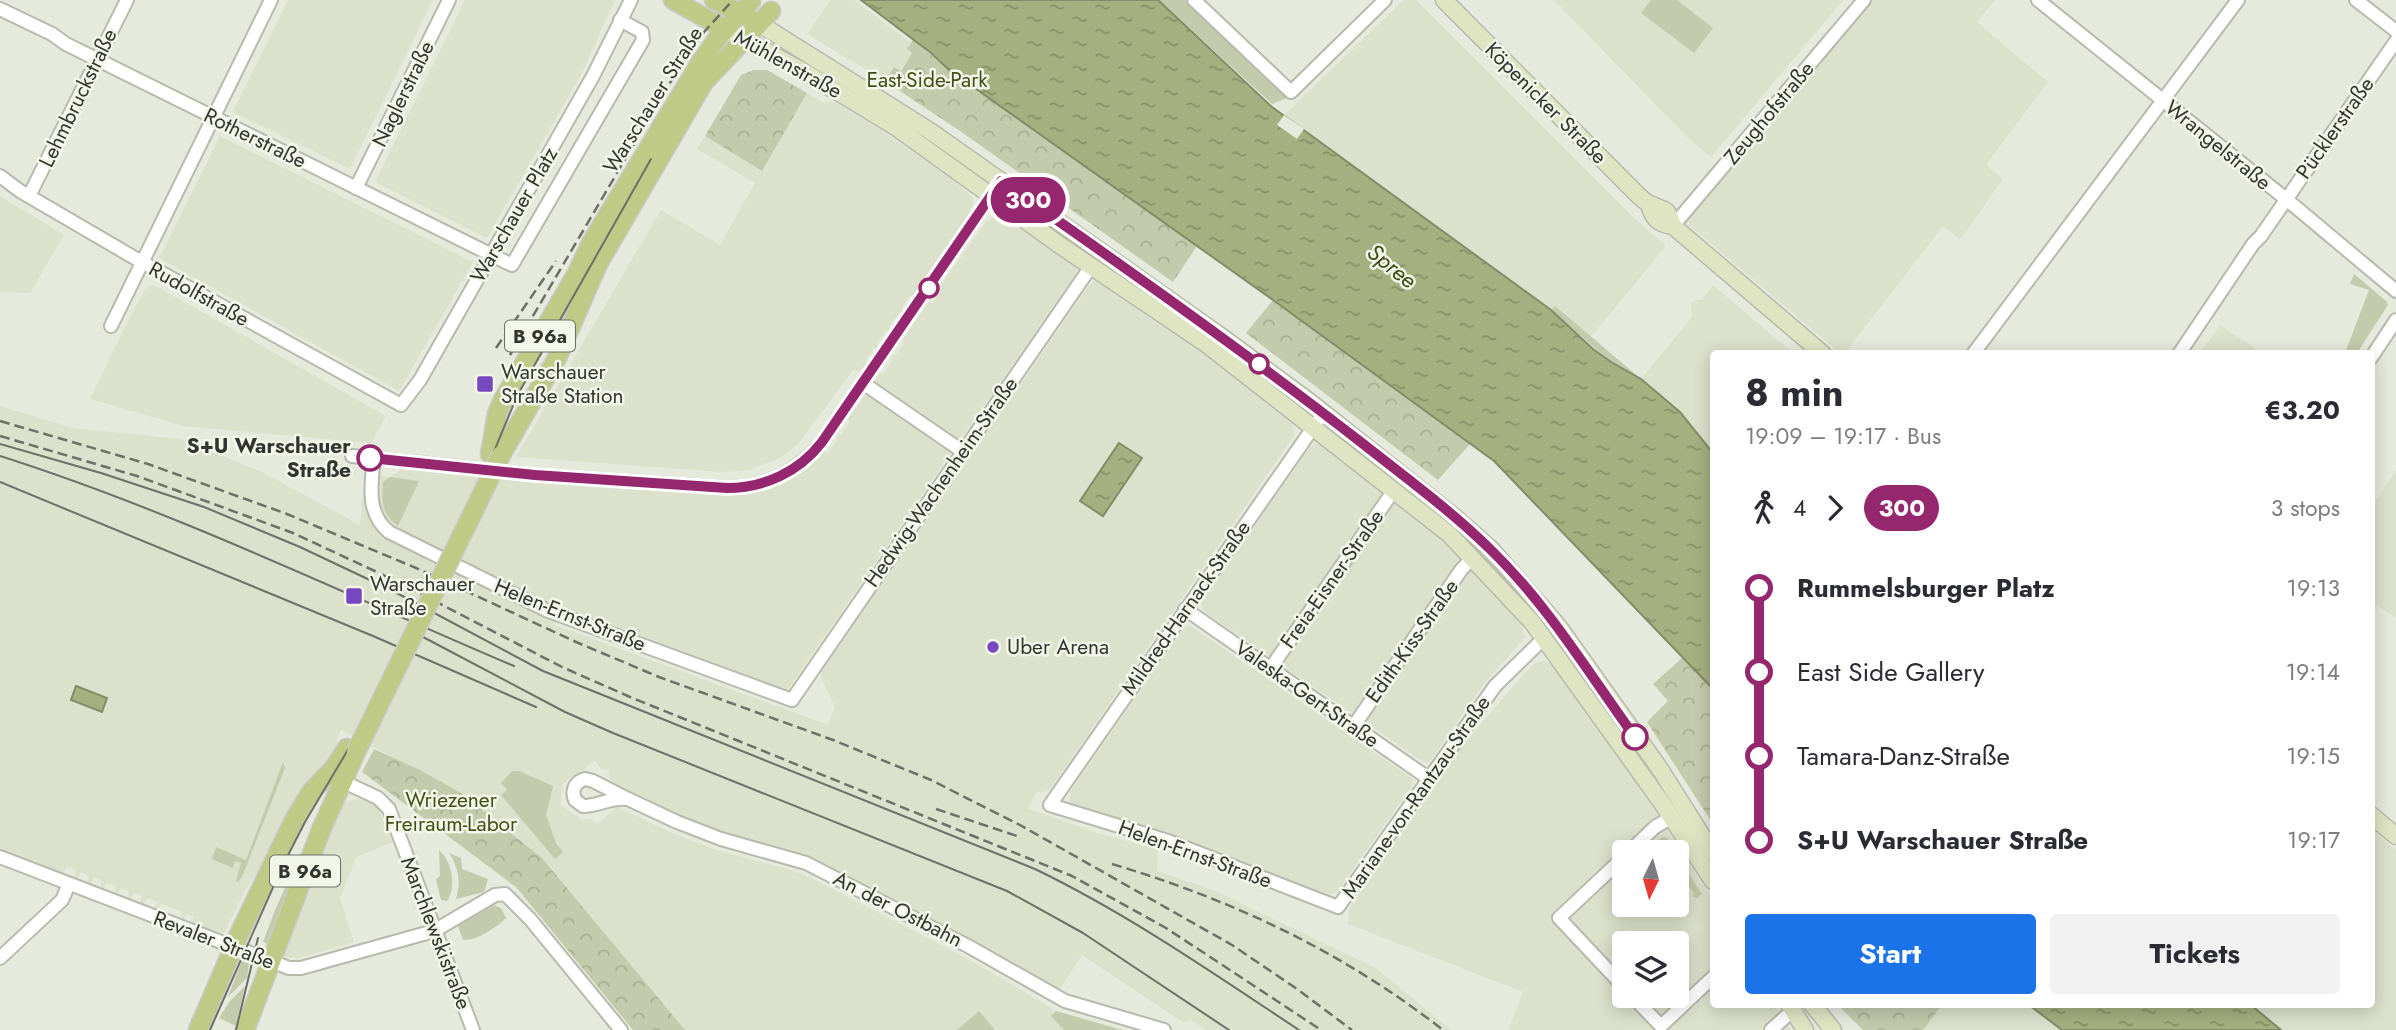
<!DOCTYPE html>
<html lang="en">
<head>
<meta charset="utf-8">
<style>
	body { margin:0; font-family:Jost,sans-serif; background:#f2f2f3; color:#2b2b33; height:100vh; display:flex; flex-direction:column; font-size:26px; white-space:nowrap }
	* { box-sizing:border-box; margin:0 }
	p { font-size:23px; color:#7c7c81 }
	.icon { flex:none; width:38px; height:38px; fill:none; stroke:currentColor; stroke-width:2; stroke-linecap:round; stroke-linejoin:round }
	.map { position:relative; flex:1; overflow:hidden }
	.panel { position:absolute; left:1710px; top:350px; width:665px; height:658px; display:flex; flex-direction:column; background:#fff; border-radius:7px; box-shadow:0 4px 18px #0003 }
	.panel>* { flex:none }
	.badge { padding:0 14px; border-radius:23px; font-size:24px; line-height:46px }
	.needle { width:46px; rotate:185deg }
	.buttons { position:absolute; left:1612px; top:840px; display:grid; gap:14px }
	.buttons a { display:grid; place-items:center; width:77px; height:77px; border-radius:7px; background:#fff; box-shadow:0 4px 18px #0003; font-size:35px }
	.map>.badge { position:absolute; translate:-50% -50%; box-shadow:0 0 0 4px #fff }
	.legs { display:flex; align-items:center; gap:10px; height:77px; padding:0 35px; font-size:23px }
	.legs p { margin-inline-start:auto }
	.summary { display:flex; align-items:center; justify-content:space-between; height:119px; padding:0 35px }
	h1 { font-size:38px; font-weight:700; line-height:52px }
	.cta { display:flex; gap:14px; margin-top:auto; padding:14px 35px }
	.cta a { flex:1; height:80px; border-radius:7px; background:#1a73e8; color:#fff; font-size:28px; font-weight:700; line-height:80px; text-align:center }
	.cta a+a { background:#f2f2f3; color:#2b2b33 }
	ul { padding:0 35px; list-style:none }
	li { display:flex; align-items:center; gap:24px; height:84px; font-size:26px }
	li i { display:grid; place-items:center; width:10px; height:100%; margin:0 9px; background:currentColor }
	li i::after { content:''; width:18px; height:18px; margin:-9px; border:5px solid; border-radius:50%; background:#fff }
	li p { margin-inline-start:auto }
	li:first-child i { background:linear-gradient(#0000 50%,currentColor 0) }
	li:last-child i { background:linear-gradient(currentColor 50%,#0000 0) }
	.map>svg:first-child { display:block }
	.built { fill:#dce1cc; fill-rule:evenodd }
	.grass { fill:#c4cbac }
	.park { fill:url(#park-crowns) }
	.water { fill:url(#water-ripples); stroke:#838b68; stroke-width:2 }
	.pier { fill:#e6eadc }
	.lines { fill:none; stroke-linecap:round; stroke-linejoin:round }
	.minor-casing { stroke:#b7baad; stroke-width:16 }
	.secondary-casing { stroke:#b7baad; stroke-width:19 }
	.primary-casing { stroke:#cacac9; stroke-width:21 }
	.minor { stroke:#fff; stroke-width:12 }
	.secondary { stroke:#dfe5c3; stroke-width:16 }
	.primary { stroke:#bfca86; stroke-width:18 }
	.tram { stroke:#6e7068; stroke-width:2 }
	.rail { stroke:#6e7068; stroke-width:2.5; stroke-dasharray:10 5; stroke-linecap:butt }
	.primary-bridge-casing { stroke:#cacac9; stroke-width:21; stroke-linecap:butt }
	.primary-bridge { stroke:#bfca86; stroke-width:18 }
	.line-1-casing { stroke:#fff; stroke-width:16 }
	.line-1 { stroke:#95276e; stroke-width:10 }
	.stop-1-dot { fill:#fff; stroke:#95276e; stroke-width:3.5 }
	.poi-dot { fill:#7848c0; stroke:#f3f7e9; stroke-width:2.5 }
	.labels { text-anchor:middle; stroke-width:5; stroke-linejoin:round; paint-order:stroke }
	.shield { fill:#f3f7e9; stroke:#6d6f68; stroke-width:2 }
	.shield-label { font-size:19px; font-weight:bold; fill:#343530 }
	.street-label { font-size:21px; fill:#343530; stroke:#f3f7e9 }
	.park-label { font-size:21px; fill:#454e18; stroke:#f3f7e9 }
	.poi-label { font-size:21px; fill:#343530; stroke:#f3f7e9; text-anchor:start }
	.stop-label { font-size:21px; font-weight:bold; fill:#343530; stroke:#f3f7e9; text-anchor:end }
	.water-label { font-size:23px; font-style:italic; fill:#424c15; stroke:#f3f7e9 }
</style>
</head>
<body>
<div class="map">
<svg width="2396" height="1030" viewBox="0 0 2396 1030">
	<defs>
		<pattern id="park-crowns" width="20" height="18" patternUnits="userSpaceOnUse" patternTransform="scale(1.75)"><rect width="20" height="18" fill="#c4cbac"/><path d="M2 6a3 3 0 1 1 6 0M12 15a3 3 0 1 1 6 0" fill="none" stroke="#a9af94"/></pattern>
		<pattern id="water-ripples" width="26" height="14" patternUnits="userSpaceOnUse" patternTransform="scale(1.75)"><rect width="26" height="14" fill="#a5b080"/><path d="M2 4q2-2 4 0t4 0M15 11q2-2 4 0t4 0" fill="none" stroke="#879069"/></pattern>
	</defs>
	<rect width="100%" height="100%" fill="#e6eadc"/>
	<!-- built -->
	<g class="built">
		<polygon points="288,0 433,0 350,169 233,112"/>
		<polygon points="465,0 615,0 582,73 487,238 375,182"/>
		<polygon points="831,0 854,0 911,43 907,49 912,53 900,71 894,67 885,81 807,34"/>
		<polygon points="1404,0 1416,0 1631,215 1666,246 1591,337 1555,306 1551,310 1284,115"/>
		<polygon points="1554,0 1843,0 1711,157 1687,137"/>
		<polygon points="1873,0 1995,0 1977,22 2048,82 1986,165 2003,179 1960,240 1943,226 1845,353 1840,353 1689,225 1688,217"/>
		<polygon points="807,93 824,103 833,101 882,131 950,177 973,198 973,203 969,214 913,296 911,295 901,308 904,310 901,314 899,313 889,326 891,328 889,332 886,330 877,343 879,346 877,349 874,348 865,361 867,363 863,368 858,371 853,370 798,444 780,458 749,470 723,472 516,457 661,210 720,245 755,183 697,149 705,136 762,170"/>
		<polygon points="220,136 473,262 399,391 159,258"/>
		<polygon points="0,196 64,235 30,293 0,292"/>
		<polygon points="997,214 1004,214 1076,264 1077,272 962,437 955,440 937,424 935,427 931,424 933,422 920,412 918,415 914,412 915,409 902,401 900,403 897,400 898,398 885,388 883,391 876,385 875,381 880,373 883,374 892,361 890,358 892,355 895,356 904,343 902,341 929,302 932,304 941,290 939,288 986,222"/>
		<polygon points="1098,280 1109,284 1111,291 1161,326 1168,325 1215,360 1291,423 1295,434 1053,785 1046,792 1036,792 1029,809 1100,834 1158,849 1157,871 1213,890 1376,968 1451,1030 1206,1030 1190,1019 1184,1023 1082,955 1059,990 977,943 827,865 798,854 751,842 701,825 647,802 611,784 608,770 601,769 595,761 585,768 586,769 569,778 562,786 561,805 582,820 590,819 597,824 617,807 670,832 716,850 791,870 813,879 966,958 1050,1007 1054,1012 1056,1011 1122,1030 685,1030 542,858 528,846 499,822 440,782 341,730 336,741 341,744 321,769 308,780 309,782 288,814 263,863 246,889 224,933 191,923 194,917 187,914 184,920 180,919 182,912 161,904 158,910 154,909 157,902 147,898 144,905 140,903 142,896 134,893 131,900 127,898 129,891 121,888 118,894 114,893 116,886 107,883 104,889 100,887 102,881 94,877 91,884 87,882 89,875 81,872 78,879 74,877 76,870 67,866 63,873 0,848 0,406 73,428 180,439 262,472 360,525 365,474 390,477 403,468 590,487 730,496 758,493 794,478 825,451 828,453 838,439 836,437 838,433 841,435 850,421 848,419 864,397 870,394 890,410 892,408 895,410 894,413 907,422 909,420 912,422 911,425 924,434 927,432 930,434 929,437 942,446 944,444 950,450 950,454 787,691 580,613 552,624 828,725 835,707 821,678 821,672 1090,284"/>
		<polygon points="154,285 386,416 371,443 183,426 90,399 132,313 146,287"/>
		<polygon points="1713,285 1793,353 1713,354 1713,453 1680,412 1641,379 1692,317 1691,304 1694,300 1701,300"/>
		<polygon points="2220,325 2262,353 2200,353"/>
		<polygon points="1318,443 1323,444 1384,493 1384,495 1374,511 1372,510 1362,523 1364,526 1362,529 1359,528 1350,541 1352,543 1350,546 1347,545 1338,559 1340,561 1338,564 1335,563 1325,577 1328,579 1326,582 1323,580 1313,594 1315,596 1313,600 1310,598 1301,612 1303,614 1301,617 1298,616 1288,630 1290,632 1288,635 1285,634 1276,647 1279,649 1273,656 1270,656 1204,612 1201,604 1309,448"/>
		<polygon points="2396,470 2396,618 2371,601 2371,508"/>
		<polygon points="1397,502 1426,524 1458,554 1460,562 1457,569 1454,567 1445,581 1447,583 1445,586 1442,585 1433,598 1435,601 1432,604 1429,603 1421,615 1423,617 1408,639 1405,638 1396,651 1398,653 1388,668 1385,666 1371,687 1373,689 1371,693 1368,691 1359,704 1361,706 1354,714 1284,667 1282,661 1298,642 1296,640 1298,637 1301,639 1310,625 1308,622 1311,619 1313,620 1323,607 1320,605 1323,601 1326,602 1335,589 1333,587 1335,584 1338,585 1347,571 1345,569 1347,566 1350,567 1359,553 1357,551 1359,548 1362,550 1371,536 1369,534 1372,531 1374,532 1384,519 1381,516 1392,503"/>
		<polygon points="1469,570 1474,571 1507,605 1523,626 1525,637 1482,686 1431,760 1425,763 1364,721 1369,712 1371,714 1381,700 1378,698 1381,694 1384,696 1398,675 1396,673 1398,669 1401,671 1406,664 1404,662 1406,658 1409,659 1430,629 1427,627 1430,623 1433,625 1442,612 1440,609 1442,606 1445,607 1454,593 1452,591 1455,588 1457,589 1466,577 1463,575"/>
		<polygon points="1189,625 1413,779 1412,786 1337,892 1330,894 1322,893 1169,833 1084,808 1080,810 1070,802 1070,792 1184,628"/>
		<path d="M1544,660L1553,666L1610,741L1713,900V1004L1775,1005L1791,1030H1508L1523,992L1348,924L1349,909L1464,743L1532,665ZM1624,852H1676V905H1624ZM1624,943H1676V996H1624Z"/>
		<polygon points="356,799 368,801 378,809 393,842 356,857 350,873 340,898 354,942 296,959 295,957 286,958 284,955 286,949 283,948 341,803"/>
		<polygon points="2371,830 2396,850 2396,1030 2281,1030 2251,1005 2371,1004"/>
		<polygon points="1942,1004 2029,1005 2062,1030 1923,1030"/>
	</g>
	<!-- grass -->
	<g class="grass">
		<polygon points="1159,0 1185,0 1273,80 1287,98 1272,104"/>
		<polygon points="1651,0 1677,0 1713,28 1694,53 1641,13"/>
		<polygon points="776,45 863,95 980,172 977,177 773,50"/>
		<path d="M1018,204C1076,244 1135,282 1192,322L1189,326L1016,207Z"/>
		<polygon points="2354,274 2386,301 2388,305 2357,353 2345,353 2369,290 2350,284"/>
		<polygon points="1555,306 1641,379 1611,362 1551,310"/>
		<path d="M1335,433L1485,552L1539,611L1535,615C1478,543 1404,491 1333,436Z"/>
		<path d="M390,477L419,481L398,526C382,515 381,500 383,482Z"/>
		<polygon points="283,762 285,768 242,877 238,882 236,881 241,863 235,861 233,868 212,859 216,847 246,860"/>
		<polygon points="512,771 519,771 553,786 546,815 556,843 563,852 555,859 501,795 507,790 501,783"/>
		<polygon points="311,835 272,945 263,942 275,910 297,862 299,862"/>
		<polygon points="1662,837 1667,838 1676,852 1656,852 1649,850"/>
		<path d="M439,850C452,861 457,887 447,901L441,900L436,879L440,876Z"/>
		<path d="M449,853L461,858L462,869L488,879L484,892L456,899C461,882 459,868 449,853Z"/>
		<polygon points="1676,854 1702,894 1697,898 1693,897 1694,892 1677,874"/>
		<path d="M494,905L501,908L506,918C495,928 479,940 463,940L458,926Z"/>
		<polygon points="242,960 249,963 247,978 228,997"/>
		<polygon points="245,986 236,1026 219,1018 230,1001"/>
		<polygon points="979,1011 995,1030 957,1030"/>
		<polygon points="1056,1011 1122,1030 1064,1030 1051,1016"/>
	</g>
	<!-- park -->
	<g class="park">
		<polygon points="913,40 948,69 1197,246 1173,282 960,131 885,81 894,67 901,71 912,53 907,49"/>
		<polygon points="754,70 767,70 807,93 762,171 705,136 741,75"/>
		<polygon points="1273,300 1470,444 1438,480 1246,333"/>
		<polygon points="1682,658 1713,689 1713,824 1647,722 1668,701 1653,684"/>
		<polygon points="374,749 420,770 463,794 542,858 685,1030 633,1030 516,887 362,772"/>
		<polygon points="1838,1005 1942,1005 1923,1030 1863,1030"/>
	</g>
	<!-- water -->
	<g class="water">
		<polygon points="861,0 1158,0 1272,107 1551,310 1593,349 1611,362 1641,379 1680,412 1713,453 1713,689 1494,461 1273,300 948,69 931,53"/>
		<polygon points="1119,443 1142,458 1103,516 1080,501"/>
		<polygon points="76,686 107,698 102,712 71,700"/>
		<polygon points="2029,1005 2251,1005 2281,1030 2062,1030"/>
	</g>
	<!-- pier -->
	<polygon class="pier" points="1284,115 1304,129 1297,139 1277,125"/>
	<g class="lines">
		<defs>
			<g id="minor">
				<polyline points="1194,0 1291,92 1385,0"/>
				<polyline points="2038,0 2286,199 2396,291"/>
				<polyline points="2356,0 2396,31"/>
				<polyline points="0,9 52,34 66,44 512,265 643,40 642,32 620,20"/>
				<polyline points="0,176 20,191 133,257 401,405 420,380 593,76 631,0"/>
				<polyline points="356,188 449,0"/>
				<polyline points="29,196 127,0"/>
				<polyline points="1673,226 1864,0"/>
				<polyline points="111,326 271,0"/>
				<polyline points="1973,354 2238,0"/>
				<polyline points="2179,354 2253,244 2261,236 2396,41"/>
				<polyline points="2371,358 2396,320"/>
				<polyline points="863,383 962,451"/>
				<polyline points="1317,422 1050,805 1168,841 1338,907 1495,686 1543,639"/>
				<path d="M352,456L535,475L727,488C765,488 798,471 822,442L995,190"/>
				<path d="M374,458C371,485 366,513 389,532L546,610L792,700L1092,265"/>
				<polyline points="1185,609 1428,778"/>
				<polyline points="1270,669 1394,490"/>
				<polyline points="1353,727 1461,570 1473,557"/>
				<path d="M585,779L593,781L628,799C610,797 599,806 583,806L575,800C571,790 575,782 585,779Z"/>
				<polyline points="342,781 378,798 389,809 473,1030"/>
				<polyline points="628,799 677,822 721,839 806,863 968,946 1065,1001 1164,1030"/>
				<polyline points="1629,852 1655,827 1672,817"/>
				<polyline points="0,857 289,968 301,968 434,931 495,895 505,894 530,919 621,1030"/>
				<polyline points="1624,857 1559,918 1624,987"/>
				<polyline points="0,958 62,900 69,884"/>
				<polyline points="1632,996 1661,1026 1713,977"/>
				<polyline points="1771,1030 1792,1011"/>
			</g>
			<g id="secondary">
				<path d="M1444,0L1632,189C1637,194 1644,202 1650,204C1666,212 1667,206 1673,226L1823,354"/>
				<polyline points="760,24 930,131 1222,337 1310,402 1457,519 1491,549 1559,627 1660,769 1713,853"/>
				<polyline points="725,29 808,74 897,128 1061,246 1205,343 1449,534 1532,622 1662,803 1713,881"/>
				<path d="M1649,204C1653,219 1658,224 1673,226"/>
				<polyline points="2371,815 2396,836"/>
				<polyline points="1789,1004 1805,1030"/>
				<polyline points="1812,1004 1833,1030"/>
			</g>
			<g id="primary">
				<polyline points="673,0 725,29"/>
				<polyline points="714,0 748,17"/>
				<polyline points="490,454 497,414 503,400 577,273 591,243 702,60 717,39 751,1"/>
				<polyline points="501,455 557,358 598,264 704,82 771,11"/>
				<polyline points="198,1030 241,930 295,818 311,792 334,768 347,748"/>
				<polyline points="245,1030 321,830 356,752"/>
			</g>
		</defs>
		<!-- minor casing -->
		<use href="#minor" class="minor-casing"/>
		<!-- secondary casing -->
		<use href="#secondary" class="secondary-casing"/>
		<!-- primary casing -->
		<use href="#primary" class="primary-casing"/>
		<!-- minor -->
		<use href="#minor" class="minor"/>
		<!-- secondary -->
		<use href="#secondary" class="secondary"/>
		<!-- primary -->
		<use href="#primary" class="primary"/>
		<!-- tram -->
		<g class="tram">
			<path d="M0,444L101,473L204,507L300,547L393,591L543,671L1035,869C1128,914 1213,973 1299,1030"/>
			<path d="M0,456C176,512 344,594 514,666"/>
			<polyline points="0,482 373,636 536,707"/>
			<polyline points="423,637 565,712 613,733 1007,891 1083,933 1229,1030"/>
			<polyline points="210,1030 282,867 305,822 349,748 493,454 517,396 651,159"/>
			<polyline points="236,1030 258,938"/>
		</g>
		<!-- rail -->
		<g class="rail">
			<polyline points="496,348 556,261"/>
			<polyline points="510,355 677,71 704,32 733,0"/>
			<polyline points="0,421 148,464 287,514 416,568 576,642 659,677 833,740 931,780 1020,825 1232,945 1297,989 1352,1030"/>
			<polyline points="0,436 137,476 293,533 394,580 562,667 630,697 1072,876 1166,928 1321,1030"/>
			<polyline points="936,809 1017,836"/>
			<path d="M1112,864C1233,900 1343,952 1443,1030"/>
		</g>
		<defs>
			<polyline id="primary-bridge" points="356,752 501,455"/>
		</defs>
		<!-- primary-bridge casing -->
		<use href="#primary-bridge" class="primary-bridge-casing"/>
		<!-- primary-bridge -->
		<use href="#primary-bridge" class="primary-bridge"/>
	</g>
	<g class="lines">
		<defs>
			<path id="line-1" d="M370,458L535,475L727,488C764,488 799,472 822,442L1001,181C1123,266 1245,352 1362,443C1405,477 1450,510 1489,548C1549,606 1587,671 1635,737"/>
		</defs>
		<!-- line-1 casing -->
		<use href="#line-1" class="line-1-casing"/>
		<!-- line-1 -->
		<use href="#line-1" class="line-1"/>
	</g>
	<!-- markers -->
	<g class="stop-1-dot">
		<circle cx="929" cy="288" r="9"/>
		<circle cx="1259" cy="364" r="9"/>
		<circle cx="370" cy="458" r="12"/>
		<circle cx="1635" cy="737" r="12"/>
	</g>
	<g class="poi-dot">
		<rect x="476" y="375" width="18" height="18" rx="3.5"/>
		<rect x="345" y="587" width="18" height="18" rx="3.5"/>
		<circle cx="993" cy="647" r="7"/>
	</g>
	<g class="labels">
		<!-- shield labels -->
		<g class="shield">
			<rect x="505" y="320.5" width="70" height="31" rx="5"/>
			<rect x="270" y="855.5" width="70" height="31" rx="5"/>
		</g>
		<g class="shield-label">
			<text x="540" y="343">B 96a</text>
			<text x="305" y="878">B 96a</text>
		</g>
		<!-- street labels -->
		<g class="street-label">
			<text transform="translate(788 64) rotate(29)" y="7">Mühlenstraße</text>
			<text transform="translate(403 94) rotate(-64)" y="7">Naglerstraße</text>
			<text transform="translate(78 98) rotate(-64)" y="7">Lehmbruckstraße</text>
			<text transform="translate(653 100) rotate(-58)" y="7">Warschauer Straße</text>
			<text transform="translate(1546 103) rotate(45)" y="7">Köpenicker Straße</text>
			<text transform="translate(1769 113) rotate(-50)" y="7">Zeughofstraße</text>
			<text transform="translate(2335 128) rotate(-55)" y="7">Pücklerstraße</text>
			<text transform="translate(255 138) rotate(26)" y="7">Rotherstraße</text>
			<text transform="translate(2218 145) rotate(39)" y="7">Wrangelstraße</text>
			<text transform="translate(514 215) rotate(-60)" y="7">Warschauer Platz</text>
			<text transform="translate(199 294) rotate(29)" y="7">Rudolfstraße</text>
			<text transform="translate(941 482) rotate(-55)" y="7">Hedwig-Wachenheim-Straße</text>
			<text transform="translate(1332 579) rotate(-55)" y="7">Freia-Eisner-Straße</text>
			<text transform="translate(1186 608) rotate(-55)" y="7">Mildred-Harnack-Straße</text>
			<text transform="translate(570 615) rotate(22)" y="7">Helen-Ernst-Straße</text>
			<text transform="translate(1412 641) rotate(-55)" y="7">Edith-Kiss-Straße</text>
			<text transform="translate(1307 694) rotate(35)" y="7">Valeska-Gert-Straße</text>
			<text transform="translate(1416 797) rotate(-55)" y="7">Mariane-von-Rantzau-Straße</text>
			<text transform="translate(1195 854) rotate(20)" y="7">Helen-Ernst-Straße</text>
			<text transform="translate(898 909) rotate(27)" y="7">An der Ostbahn</text>
			<text transform="translate(436 933) rotate(69)" y="7">Marchlewskistraße</text>
			<text transform="translate(214 940) rotate(21)" y="7">Revaler Straße</text>
		</g>
		<!-- park labels -->
		<g class="park-label">
			<text x="927" y="87">East-Side-Park</text>
			<text x="451" y="807">Wriezener<tspan x="451" dy="24">Freiraum-Labor</tspan></text>
		</g>
		<!-- poi labels -->
		<g class="poi-label">
			<text x="501" y="379">Warschauer<tspan x="501" dy="24">Straße Station</tspan></text>
			<text x="370" y="591">Warschauer<tspan x="370" dy="24">Straße</tspan></text>
			<text x="1007" y="654">Uber Arena</text>
		</g>
		<!-- stop labels -->
		<g class="stop-label">
			<text x="351" y="453">S+U Warschauer<tspan x="351" dy="24">Straße</tspan></text>
		</g>
		<!-- water labels -->
		<g class="water-label">
			<text transform="translate(1392 266) rotate(39)" y="8">Spree</text>
		</g>
	</g>
</svg>
<div class="buttons">
<a><svg class="needle" viewBox="-14 -14 28 28"><path d="M0-13l5 13h-10z" fill="#e53935"/><path d="M0 13l5-13h-10z" fill="#7c7c81"/></svg></a>
<a><svg class="icon" aria-label="layers" viewBox="0 0 24 24"><path d="M12 4l9 5-9 5-9-5zM3 14l9 5 9-5"/></svg></a>
</div>
<b class="badge" style="left:1028px;top:200px;background:#95276e;color:#fff">300</b>
<section class="panel">
<div class="summary"><div><h1>8 min</h1><p>19:09 – 19:17 · Bus</p></div><b>€3.20</b></div>
<div class="legs"><svg class="icon" aria-label="walk" viewBox="0 0 24 24"><circle cx="13" cy="4" r="2"/><path d="M13 8l-2 6 4 7M11 14l-3 7M7 12l3-4h3l4 4"/></svg>4<svg class="icon" aria-label="forward" viewBox="0 0 24 24"><path d="M9 5l7 7-7 7"/></svg><b class="badge" style="background:#95276e;color:#fff">300</b><p>3 stops</p></div>
<ul>
<li><i style="color:#95276e"></i><b>Rummelsburger Platz</b><p>19:13</p></li>
<li><i style="color:#95276e"></i><span>East Side Gallery</span><p>19:14</p></li>
<li><i style="color:#95276e"></i><span>Tamara-Danz-Straße</span><p>19:15</p></li>
<li><i style="color:#95276e"></i><b>S+U Warschauer Straße</b><p>19:17</p></li>
</ul>
<div class="cta"><a>Start</a><a>Tickets</a></div>
</section>
</div>
</body>
</html>
